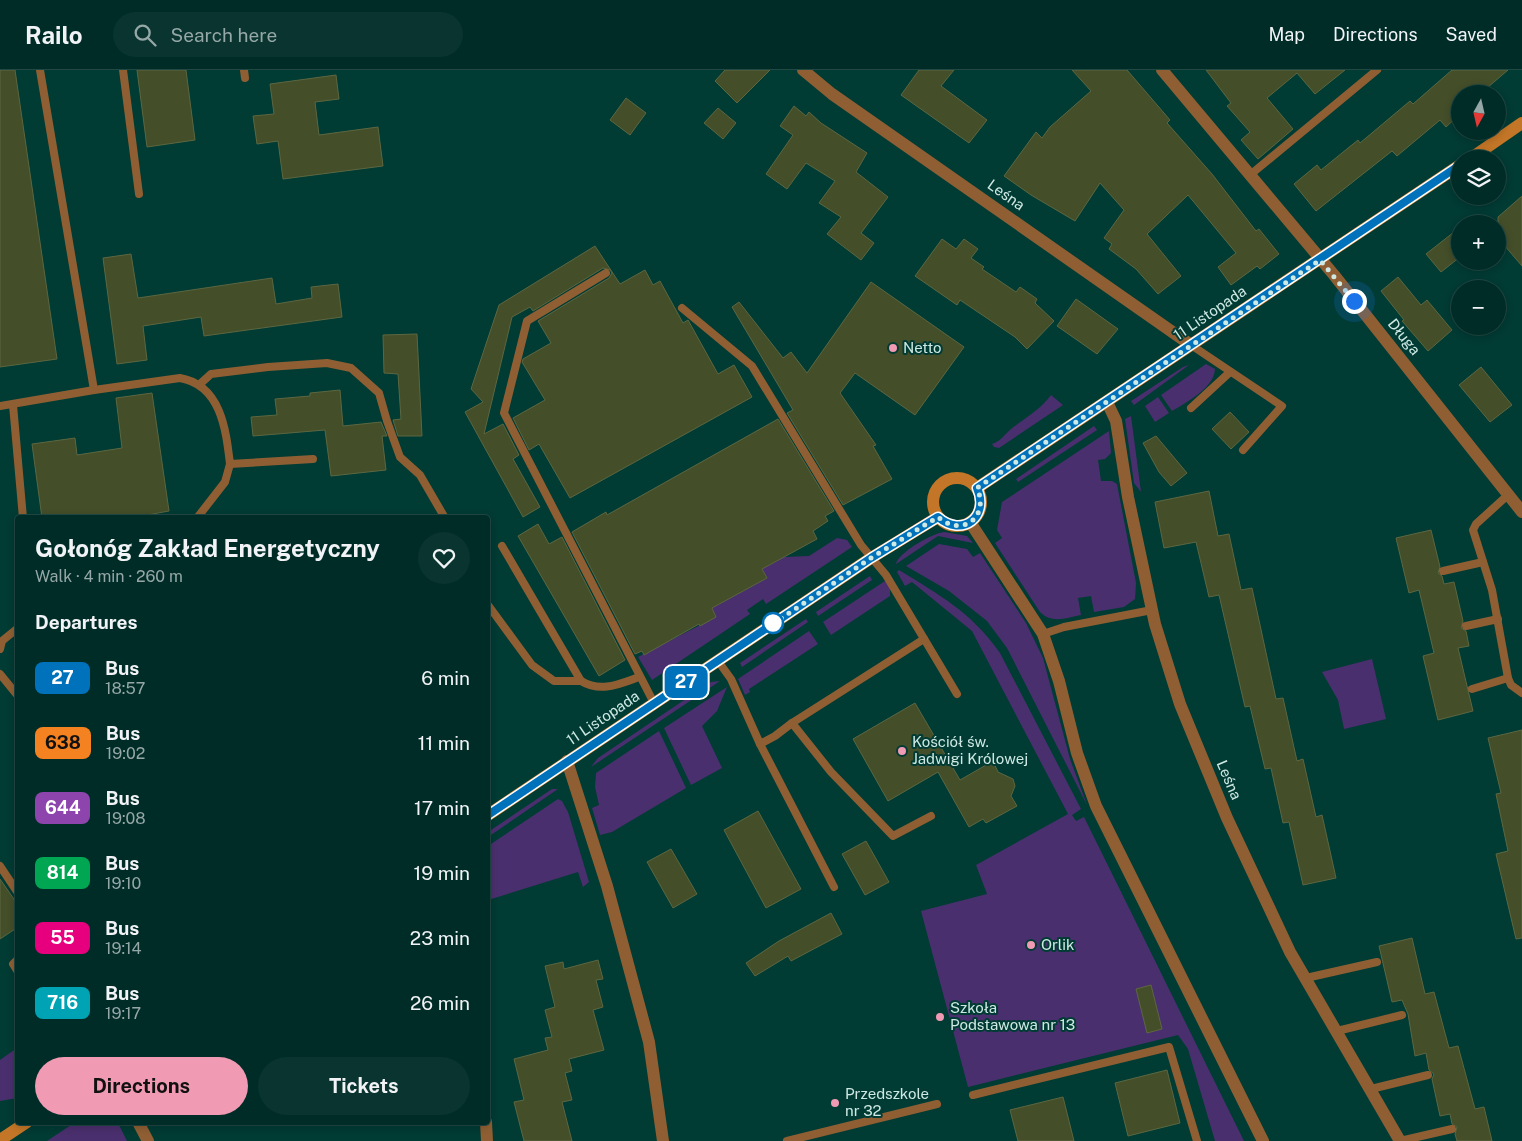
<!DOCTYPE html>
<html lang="en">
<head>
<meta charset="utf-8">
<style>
	body { margin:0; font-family:"Public Sans",sans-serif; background:#0a342f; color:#f1f3f6; height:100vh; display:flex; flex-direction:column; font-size:19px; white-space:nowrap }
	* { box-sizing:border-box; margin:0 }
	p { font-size:16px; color:#95a7a7 }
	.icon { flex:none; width:28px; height:28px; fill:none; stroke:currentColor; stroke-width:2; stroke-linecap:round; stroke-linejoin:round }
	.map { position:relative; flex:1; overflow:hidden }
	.panel { position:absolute; left:15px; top:445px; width:475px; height:610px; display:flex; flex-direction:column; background:#002c27; border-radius:5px; box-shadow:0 2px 8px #0003,0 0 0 1px #224844 }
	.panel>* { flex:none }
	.badge { padding:0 10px; border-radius:8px; font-size:18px; line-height:32px }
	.needle { width:32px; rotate:188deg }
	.tools { position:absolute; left:1451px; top:15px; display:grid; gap:10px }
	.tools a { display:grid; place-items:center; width:55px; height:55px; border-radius:50%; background:#002c27; box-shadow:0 2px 8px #0003,0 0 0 1px #224844; font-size:25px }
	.you { position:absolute; width:25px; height:25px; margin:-12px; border:4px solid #fff; border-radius:50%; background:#1a73e8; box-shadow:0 0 0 8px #1a73e833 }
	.map>.badge { position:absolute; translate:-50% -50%; box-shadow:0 0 0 2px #fff }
	h2 { padding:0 20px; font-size:19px; line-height:45px }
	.round { display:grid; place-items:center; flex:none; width:52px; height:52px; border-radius:26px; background:#0a342f }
	.summary { display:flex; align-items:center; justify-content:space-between; height:85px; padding:0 20px }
	h1 { font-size:24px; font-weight:700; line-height:38px }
	.cta { display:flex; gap:10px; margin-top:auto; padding:10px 20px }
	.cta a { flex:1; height:58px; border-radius:30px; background:#f19ab3; color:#111; font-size:20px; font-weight:700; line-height:58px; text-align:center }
	.cta a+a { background:#0a342f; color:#f1f3f6 }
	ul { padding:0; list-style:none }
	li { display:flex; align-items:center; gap:15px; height:65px; padding:0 20px }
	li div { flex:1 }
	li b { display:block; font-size:19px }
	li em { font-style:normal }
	li .badge { min-width:55px; font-weight:700; text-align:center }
	header { display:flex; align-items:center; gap:30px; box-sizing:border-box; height:70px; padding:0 25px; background:#002c27; border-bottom:1px solid #224844 }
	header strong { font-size:24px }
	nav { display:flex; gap:28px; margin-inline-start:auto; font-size:18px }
	.search { width:350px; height:45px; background:#0a342f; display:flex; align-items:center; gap:12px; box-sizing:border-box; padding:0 18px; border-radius:28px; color:#95a7a7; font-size:19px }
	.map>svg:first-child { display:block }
	.green { fill:#4a2f6e }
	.building { fill:#444e29; stroke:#5c6741 }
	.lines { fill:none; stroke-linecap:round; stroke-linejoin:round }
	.lane { stroke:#8f5f33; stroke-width:8 }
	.street { stroke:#8f5f33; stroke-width:12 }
	.secondary { stroke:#c37627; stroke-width:12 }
	.line-casing { stroke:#fff; stroke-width:11 }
	.line { stroke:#0072bc; stroke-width:8 }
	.walk { stroke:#cee9e3; stroke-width:5; stroke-dasharray:0 9 }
	.poi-dot { fill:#f19ab3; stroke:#003b34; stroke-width:2 }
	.stop-dot { fill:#fff; stroke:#0072bc; stroke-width:2.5 }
	.labels { text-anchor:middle; stroke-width:4; stroke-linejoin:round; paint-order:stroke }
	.street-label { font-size:15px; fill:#cee9e3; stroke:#003b34 }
	.poi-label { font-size:15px; fill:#cee9e3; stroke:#003b34; text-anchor:start }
</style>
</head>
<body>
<header>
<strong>Railo</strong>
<div class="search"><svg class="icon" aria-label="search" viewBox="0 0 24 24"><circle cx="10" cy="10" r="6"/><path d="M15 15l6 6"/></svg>Search here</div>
<nav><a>Map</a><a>Directions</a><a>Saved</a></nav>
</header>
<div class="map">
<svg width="1522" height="1071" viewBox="0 0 1522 1071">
	<rect width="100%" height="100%" fill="#003b34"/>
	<!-- green -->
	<g class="green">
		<path d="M1206,294L1215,299C1214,318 1187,332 1172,341L1161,325Z"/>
		<polygon points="1189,295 1134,335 1131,331 1183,297"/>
		<path d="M1051,325L1063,335L999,378L994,377L992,374C1001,371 1004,365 1011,359C1025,348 1040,340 1051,325Z"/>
		<polygon points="1158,327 1169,343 1155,352 1145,336"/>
		<polygon points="1131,346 1141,422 1134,413 1125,349"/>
		<polygon points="1094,356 1097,360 1018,412 1016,409"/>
		<path d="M1109,361L1111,383L1105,389L1098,390L1101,411H1112L1117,414L1136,513L1135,529L1124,537L1094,542L1091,526L1078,528L1081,545C1066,548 1052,554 1040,542L995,473L1002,468L997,460L1002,432Z"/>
		<path d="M944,462L967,466L973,473L938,466L896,494C898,483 932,463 944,462Z"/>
		<polygon points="837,468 847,470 852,477 766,534 763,529 747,540 750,544 652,610 638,587 716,547 712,538 767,508 762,499 784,487 809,486"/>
		<polygon points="939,474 967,479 973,487 980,483 1026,553 1043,588 1070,689 1087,735 1007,578 987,551 949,521 906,496"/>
		<path d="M899,500C941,526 971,542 1000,583L1081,739L1072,745L1076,751L1084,747L1244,1071H1215L1188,979L1178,965L968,1017L921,841L987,824L976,795L1068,744L972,561L912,512L905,516L897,502Z"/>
		<polygon points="870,506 872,510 818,546 816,542"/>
		<polygon points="885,511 890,518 890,526 831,565 823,552"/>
		<polygon points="806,549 808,552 742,597 740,593"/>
		<polygon points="809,561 818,574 749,619 750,622 745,625 738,609"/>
		<polygon points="1372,589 1386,649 1344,659 1338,630 1322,602"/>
		<polygon points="720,611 591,697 598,688 711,612"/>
		<polygon points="727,617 717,641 702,656 722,698 691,715 664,658"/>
		<polygon points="659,661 686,718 612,762 600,765 592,738 599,735 595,717 596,703"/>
		<polygon points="552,719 558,719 488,767 488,762"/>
		<polygon points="558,729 562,731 568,742 589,812 583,817 578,802 488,830 488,776"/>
		<polygon points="17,978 17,1028 0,1031 0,990"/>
		<polygon points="74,1053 118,1053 127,1071 47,1071"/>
	</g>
	<!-- building -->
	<g class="building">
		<polygon points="0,0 15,0 57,289 0,297"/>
		<polygon points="137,0 186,0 195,70 147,77"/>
		<polygon points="725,0 770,0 737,33 715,11"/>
		<polygon points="919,0 954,0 941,16 987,50 969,73 901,25"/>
		<polygon points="1072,0 1127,0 1170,50 1167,53 1212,104 1256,161 1259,159 1279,184 1260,199 1257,196 1231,215 1218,197 1236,183 1188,125 1147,164 1181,206 1158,224 1136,199 1109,179 1112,174 1104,168 1124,140 1100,113 1075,151 1031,125 1004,106 1036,62 1042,68 1050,57 1091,21"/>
		<polygon points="1206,0 1345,0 1315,24 1297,3 1267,28 1293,59 1258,89 1241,70 1250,62 1227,36 1231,33"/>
		<polygon points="1452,0 1508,0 1480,24 1460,24 1460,44 1446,57 1440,50 1397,86 1392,81 1316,141 1294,114 1317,95 1321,100 1358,70 1360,73 1410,31 1413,34"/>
		<polygon points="336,5 339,29 315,32 319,65 378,57 383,96 283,109 278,71 257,74 253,46 274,44 270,14"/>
		<polygon points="626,28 646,43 630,65 610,50"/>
		<polygon points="794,36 806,46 809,42 821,53 867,83 856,102 888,127 861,163 874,173 861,190 827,164 841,147 819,133 835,111 806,93 787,119 766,104 793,65 780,56"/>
		<polygon points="718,38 736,53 723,69 704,53"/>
		<polygon points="1522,126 1522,196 1498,168 1498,147"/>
		<polygon points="1454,162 1460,170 1460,187 1441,202 1426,184"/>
		<polygon points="942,169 956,179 964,169 978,179 971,188 984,197 982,199 1016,222 1020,217 1037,229 1035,233 1054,251 1027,279 1015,267 960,230 957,235 915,206"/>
		<polygon points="595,176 620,214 645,200 653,215 660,211 683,253 688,250 718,304 734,295 752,327 570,428 539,374 529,380 513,348 545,330 522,292 523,289 551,273 538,251 609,208 612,203 610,200 603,198 533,241 530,237 512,247 484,364 503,354 519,385 513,389 540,437 523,447 465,342 483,332 471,319 499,235"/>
		<polygon points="131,184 138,228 272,208 276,234 312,228 311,217 338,214 342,247 204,266 201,247 143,256 147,290 117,294 103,188"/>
		<polygon points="1398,207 1421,235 1427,230 1452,260 1428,281 1402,251 1404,250 1381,221"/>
		<polygon points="871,212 964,277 915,345 855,303 840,323 876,375 873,376 892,409 843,435 787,343 793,340 732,237 739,232 783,288 791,282 807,303"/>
		<polygon points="1076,229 1118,259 1097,284 1057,256"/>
		<polygon points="417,264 422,366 398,366 393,350 401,349 398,304 384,303 383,265"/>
		<polygon points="1481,297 1512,335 1490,352 1459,315"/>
		<polygon points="340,320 343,356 381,352 387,366 382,366 386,400 331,406 325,360 253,366 251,347 277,345 275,329 310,326 310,323"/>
		<polygon points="152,323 169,441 131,448 42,448 32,374 75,368 77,385 122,378 116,328"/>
		<polygon points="1230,342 1249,362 1231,379 1212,359"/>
		<polygon points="778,349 834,441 825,446 828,451 813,461 817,469 762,499 767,508 712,538 716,547 700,556 699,554 644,585 642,581 635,584 572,462 606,442 607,445"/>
		<polygon points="1156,366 1187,403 1171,416 1159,402 1143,373"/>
		<polygon points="1209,421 1218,466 1229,464 1241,520 1252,518 1276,629 1283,628 1297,691 1303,689 1316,747 1322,745 1336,808 1303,815 1289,752 1283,753 1271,698 1265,699 1250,636 1245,637 1219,525 1209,527 1196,472 1164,478 1155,432"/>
		<polygon points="538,454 549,474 562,467 625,590 599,606 518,466"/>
		<polygon points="1431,460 1440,497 1438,503 1442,506 1444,514 1454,512 1463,551 1461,558 1466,561 1469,576 1458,578 1473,641 1438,650 1423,586 1434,583 1419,520 1409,523 1396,468"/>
		<polygon points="915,633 960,710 993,691 998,702 1013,709 1015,716 1011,726 1017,736 986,753 983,749 969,757 938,702 888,731 853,669"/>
		<polygon points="1522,660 1522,868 1516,869 1496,784 1508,781 1496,724 1501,723 1488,668"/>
		<polygon points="758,741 801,819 766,838 724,760"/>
		<polygon points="866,771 889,812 865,825 842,784"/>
		<polygon points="671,779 697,824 673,838 647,792"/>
		<polygon points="0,809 18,835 18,857 0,869"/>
		<polygon points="831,843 842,864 791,891 788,886 755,906 746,893 779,871"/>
		<polygon points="1412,868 1425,924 1434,922 1449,978 1458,976 1475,1039 1484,1037 1492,1071 1457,1071 1455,1064 1457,1057 1452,1054 1450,1044 1440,1046 1432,1009 1434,1004 1429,1000 1426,983 1415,986 1408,944 1402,930 1392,932 1379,876"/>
		<polygon points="598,890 603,909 596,910 603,937 593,940 604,980 569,989 572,1001 565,1003 572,1030 562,1032 572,1071 524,1071 514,1032 524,1030 514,989 548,980 545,968 552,967 545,940 555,937 545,896 563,892 564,899"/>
		<polygon points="1151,915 1162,959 1147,963 1136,919"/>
		<polygon points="1167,1000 1180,1053 1128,1066 1115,1013"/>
		<polygon points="1063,1027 1074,1071 1018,1071 1010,1040"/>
	</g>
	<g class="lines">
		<!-- lane -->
		<g class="lane">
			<polyline points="123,0 139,124"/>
			<polyline points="244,0 245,8"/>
			<polyline points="1250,105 1377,0"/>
			<polyline points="606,203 527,251 504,343 654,633"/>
			<polyline points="682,238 752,296 861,475 886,505 957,624"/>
			<polyline points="1191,275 1282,336 1243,380"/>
			<polyline points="200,314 211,304 268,297 327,293 351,298 379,323 387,351 400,387 420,405 445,448"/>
			<path d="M94,320L180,308C221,315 226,360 230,394L313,389"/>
			<polyline points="13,335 23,448"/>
			<polyline points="0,336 94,320 40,0"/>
			<polyline points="1191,338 1230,302"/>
			<polyline points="1509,424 1476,454 1473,460 1492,520 1508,608 1511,615 1522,623"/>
			<polyline points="197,448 225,412 230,394"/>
			<path d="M502,476L581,611C601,623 619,614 639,607"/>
			<polyline points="1443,501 1483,492"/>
			<polyline points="488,535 532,595 554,611 581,611"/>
			<polyline points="1466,556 1498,549"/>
			<polyline points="1043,564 1064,557 1152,540"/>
			<polyline points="0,579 2,571 18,558"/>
			<polyline points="718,591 731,609 760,674 834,817"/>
			<polyline points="0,604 18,626"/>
			<polyline points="1472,619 1508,608"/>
			<polyline points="792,653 831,702 893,766 931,746"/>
			<polyline points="760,674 775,666 792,653 924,569"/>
			<polyline points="0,796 18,823"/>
			<polyline points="18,889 13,894 18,902"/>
			<polyline points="1306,908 1377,892"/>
			<polyline points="1337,961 1402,945"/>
			<polyline points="1371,1019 1428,1005"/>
			<polyline points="973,1025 1169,977 1197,1071"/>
			<polyline points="787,1071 937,1034"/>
			<polyline points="1400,1071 1452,1059"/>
		</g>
		<!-- street -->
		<g class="street">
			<polyline points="803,0 832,24 1191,275"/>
			<polyline points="1162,0 1334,205 1522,442"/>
			<polyline points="1107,332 1116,351 1128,427 1155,554 1180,634 1227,748 1290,882 1400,1071"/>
			<polyline points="970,452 1043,564 1059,611 1077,683 1096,736 1263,1071"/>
			<polyline points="567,691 607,816 649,972 663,1071"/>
			<polyline points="138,1052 148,1071"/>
			<polyline points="486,1052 487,1071"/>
		</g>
		<!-- secondary -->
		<g class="secondary">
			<polyline points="1470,89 1522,53"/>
			<circle cx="957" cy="432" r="24"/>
			<polyline points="977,418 1460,95"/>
			<polyline points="488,745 871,488 938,447"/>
			<polyline points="0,1070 27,1052"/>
		</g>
	</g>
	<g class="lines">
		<defs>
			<path id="line" d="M488,745L871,488L938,447C962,468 990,447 977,418L1460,95"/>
		</defs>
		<!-- line casing -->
		<use href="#line" class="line-casing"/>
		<!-- line -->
		<use href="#line" class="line"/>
		<!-- walk -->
		<path class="walk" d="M773,553L770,556L871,488L938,447C962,468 990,447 977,418L1320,190L1354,231"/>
	</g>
	<!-- markers -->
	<g class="poi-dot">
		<circle cx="893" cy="278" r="5"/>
		<circle cx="902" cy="681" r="5"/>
		<circle cx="1031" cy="875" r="5"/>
		<circle cx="940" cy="947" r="5"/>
		<circle cx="835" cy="1033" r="5"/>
	</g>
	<circle class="stop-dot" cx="773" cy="553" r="10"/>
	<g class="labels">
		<!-- street labels -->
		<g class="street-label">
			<text transform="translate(1006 125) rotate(35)" y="5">Leśna</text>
			<text transform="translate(1210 243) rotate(-34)" y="5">11 Listopada</text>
			<text transform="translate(1404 267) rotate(51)" y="5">Długa</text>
			<text transform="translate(603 648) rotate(-34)" y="5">11 Listopada</text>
			<text transform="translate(1229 710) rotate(67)" y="5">Leśna</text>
		</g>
		<!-- poi labels -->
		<g class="poi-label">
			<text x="903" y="283">Netto</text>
			<text x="912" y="677">Kościół św.<tspan x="912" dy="17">Jadwigi Królowej</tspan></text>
			<text x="1041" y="880">Orlik</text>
			<text x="950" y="943">Szkoła<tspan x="950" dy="17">Podstawowa nr 13</tspan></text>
			<text x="845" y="1029">Przedszkole<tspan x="845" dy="17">nr 32</tspan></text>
		</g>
	</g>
</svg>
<div class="tools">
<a><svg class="needle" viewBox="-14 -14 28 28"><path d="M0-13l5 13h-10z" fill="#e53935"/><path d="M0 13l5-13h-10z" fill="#95a7a7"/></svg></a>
<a><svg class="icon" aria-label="layers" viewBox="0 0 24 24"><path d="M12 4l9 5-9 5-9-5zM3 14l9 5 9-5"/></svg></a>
<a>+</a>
<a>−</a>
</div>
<div class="you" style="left:1354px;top:231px"></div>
<b class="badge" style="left:686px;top:612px;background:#0072bc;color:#fff">27</b>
<section class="panel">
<div class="summary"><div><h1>Gołonóg Zakład Energetyczny</h1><p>Walk · 4 min · 260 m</p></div><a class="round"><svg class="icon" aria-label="heart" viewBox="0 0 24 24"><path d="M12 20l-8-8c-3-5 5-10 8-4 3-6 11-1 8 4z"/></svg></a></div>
<h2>Departures</h2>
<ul>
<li><span class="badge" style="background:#0072bc;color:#fff">27</span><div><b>Bus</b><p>18:57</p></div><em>6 min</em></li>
<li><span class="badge" style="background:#f58220;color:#111">638</span><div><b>Bus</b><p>19:02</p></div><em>11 min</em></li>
<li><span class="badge" style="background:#8e44ad;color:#fff">644</span><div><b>Bus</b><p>19:08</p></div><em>17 min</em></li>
<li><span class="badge" style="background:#00a651;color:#fff">814</span><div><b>Bus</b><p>19:10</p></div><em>19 min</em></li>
<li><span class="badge" style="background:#e6007e;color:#fff">55</span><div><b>Bus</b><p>19:14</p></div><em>23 min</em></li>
<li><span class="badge" style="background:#00a3b4;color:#fff">716</span><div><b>Bus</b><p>19:17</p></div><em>26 min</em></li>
</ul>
<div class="cta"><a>Directions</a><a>Tickets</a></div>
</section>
</div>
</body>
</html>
